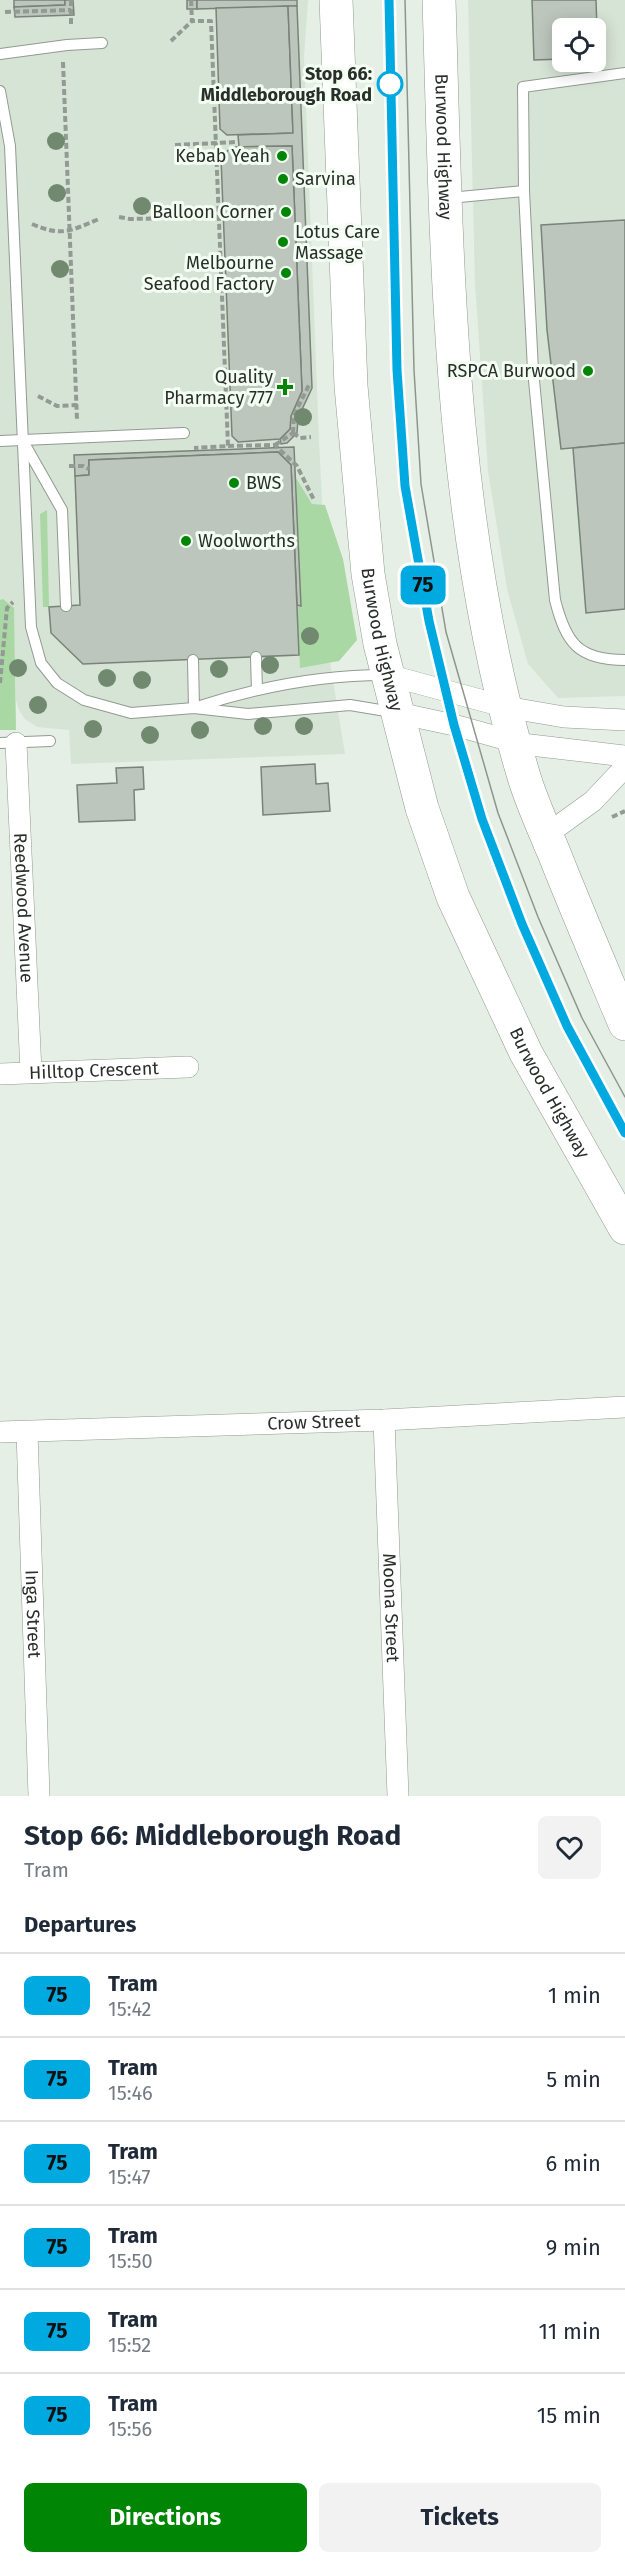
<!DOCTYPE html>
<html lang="en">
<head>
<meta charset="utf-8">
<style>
	body { margin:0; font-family:"Fira Sans",sans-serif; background:#f2f2f3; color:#1f2937; height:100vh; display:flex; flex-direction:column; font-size:22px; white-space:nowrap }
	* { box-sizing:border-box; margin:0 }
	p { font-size:20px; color:#747a83 }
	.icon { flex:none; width:33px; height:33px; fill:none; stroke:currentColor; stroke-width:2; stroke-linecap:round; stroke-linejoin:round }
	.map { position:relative; height:1796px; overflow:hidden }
	.side { display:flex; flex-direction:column; background:#fff; flex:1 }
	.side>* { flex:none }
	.badge { padding:0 12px; border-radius:9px; font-size:21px; line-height:39px }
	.tools { position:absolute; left:552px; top:18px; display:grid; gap:12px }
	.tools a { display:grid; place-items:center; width:54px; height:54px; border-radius:9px; background:#fff; box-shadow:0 3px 15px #0003; font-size:30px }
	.map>.badge { position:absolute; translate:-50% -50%; box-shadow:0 0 0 3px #fff }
	h2 { padding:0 24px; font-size:22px; line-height:54px }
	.round { display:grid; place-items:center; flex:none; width:63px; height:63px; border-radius:9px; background:#f2f2f3 }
	.head { display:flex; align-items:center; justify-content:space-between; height:102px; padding:0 24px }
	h1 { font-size:28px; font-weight:700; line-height:45px }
	.cta { display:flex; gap:12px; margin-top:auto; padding:12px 24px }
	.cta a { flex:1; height:69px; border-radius:9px; background:#018505; color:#fff; font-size:24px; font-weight:700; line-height:69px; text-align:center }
	.cta a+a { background:#f2f2f3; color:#1f2937 }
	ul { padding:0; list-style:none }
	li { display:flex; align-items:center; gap:18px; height:84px; padding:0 24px; border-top:2px solid #e0e1e3 }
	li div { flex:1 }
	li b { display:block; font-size:22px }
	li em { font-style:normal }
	li .badge { min-width:66px; font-weight:700; text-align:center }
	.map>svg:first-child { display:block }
	.built { fill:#d6e4d5; fill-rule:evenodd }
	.green { fill:#aad8a5 }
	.building { fill:#bdc6bc; stroke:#7a8379; stroke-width:1.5 }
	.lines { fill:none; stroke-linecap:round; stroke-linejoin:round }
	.lane-casing { stroke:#929a91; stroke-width:12 }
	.street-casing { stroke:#929a91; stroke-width:22 }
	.highway-casing { stroke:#929a91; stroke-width:34 }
	.path { stroke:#939a93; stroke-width:4; stroke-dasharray:6 3; stroke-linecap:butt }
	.lane { stroke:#fff; stroke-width:10 }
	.street { stroke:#fff; stroke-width:21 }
	.highway { stroke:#fff; stroke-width:33 }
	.tram { stroke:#8e958e; stroke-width:1.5 }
	.tree { fill:#718a6f }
	.line-casing { stroke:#fff; stroke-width:14 }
	.line { stroke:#00a9e0; stroke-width:9 }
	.stop-dot { fill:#fff; stroke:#00a9e0; stroke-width:3 }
	.poi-dot { fill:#018505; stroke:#f3fdf2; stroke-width:2 }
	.labels { text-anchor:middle; stroke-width:6; stroke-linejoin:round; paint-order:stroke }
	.stop-label { font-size:18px; font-weight:bold; fill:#2a2e2a; stroke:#f3fdf2; text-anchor:end }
	.street-label { font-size:18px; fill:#2a2e2a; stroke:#f3fdf2 }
	.poi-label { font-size:18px; fill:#2a2e2a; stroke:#f3fdf2; text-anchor:end }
</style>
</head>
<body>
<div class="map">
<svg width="625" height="1796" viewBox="0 0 625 1796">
	<rect width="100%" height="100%" fill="#e6efe5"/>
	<!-- built -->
	<g class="built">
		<polygon points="0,0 308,0 304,56 319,440 330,662 345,754 71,764 69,730 37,727 25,719 19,710 16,700 14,623 0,623"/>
		<path d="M468,0H625V696L558,698L528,664L507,589L488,471L475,284ZM562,28H596V62H562Z"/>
	</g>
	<!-- green -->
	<g class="green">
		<polygon points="296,478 312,504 325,505 343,559 357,640 339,661 300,668 297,605 301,605"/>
		<polygon points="47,510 49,607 43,607 40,514"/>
		<polygon points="3,599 14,608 16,730 0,730 0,600"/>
	</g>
	<!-- building -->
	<g class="building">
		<polygon points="14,0 65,0 65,5 14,7"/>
		<polygon points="65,0 73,0 74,15 15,17 14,7 65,5"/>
		<rect x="187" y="0" width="10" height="9"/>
		<polygon points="197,0 297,0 297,6 197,9"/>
		<polygon points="532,0 596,0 598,58 596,58 596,28 562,28 562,59 534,60"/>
		<polygon points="288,6 293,133 227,135 220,129 216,8"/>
		<polygon points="288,6 297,6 312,388 298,418 297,433 287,443 281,444 280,439 290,429 291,416 302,391 292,146 239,147 238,135 293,133"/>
		<polygon points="292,146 302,391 291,416 290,429 280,439 238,442 232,436 221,158 231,147"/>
		<polygon points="625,220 625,443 561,449 547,330 541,225"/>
		<polygon points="625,443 625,609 586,613 573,448"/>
		<polygon points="294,447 301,606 297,605 291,465 278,452 89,460 89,475 75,476 74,455"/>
		<polygon points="278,452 291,465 299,655 83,664 51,633 49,607 80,605 75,476 89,475 89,460"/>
		<polygon points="315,764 316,784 328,783 330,811 263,815 261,767"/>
		<polygon points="143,767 144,789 134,790 135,820 79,822 77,785 117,783 116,768"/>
	</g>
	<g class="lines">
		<defs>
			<g id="lane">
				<polyline points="0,54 67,45 102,43"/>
				<path d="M625,73L523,87L524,191L533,370L555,600C566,643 578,660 625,660"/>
				<polyline points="0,91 10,146 31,627 41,663 57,683 84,700 131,713 194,708 248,714 350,705 392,712"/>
				<polyline points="449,198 524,191"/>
				<polyline points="0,441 184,433"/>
				<polyline points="24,443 62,510 66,606"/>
				<polyline points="256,657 257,690"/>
				<polyline points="193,660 194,708"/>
				<path d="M197,707C258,687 321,675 385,675"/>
				<polyline points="0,743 50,741"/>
			</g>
			<g id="street">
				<polyline points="388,675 506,707 564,717 625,720"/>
				<polyline points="398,713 454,725 522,744 625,756"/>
				<path id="s1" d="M16,743L31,1072"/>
				<polyline points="546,835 593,801 625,767"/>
				<path id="s2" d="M0,1074L188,1067"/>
				<path id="s3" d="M384,1420L398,1796"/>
				<path id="s4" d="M0,1432L384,1420L625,1407"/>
				<path id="s5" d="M27,1432L39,1796"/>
			</g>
			<g id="highway">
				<path id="s6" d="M336,0L351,386L368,574L380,644L422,808L453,897L526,1053L625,1228"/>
				<path id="s7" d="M439,0C447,260 448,528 525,780C533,805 544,829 554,853C577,911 601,967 625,1024"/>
			</g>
		</defs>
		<!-- lane casing -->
		<use href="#lane" class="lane-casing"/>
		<!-- street casing -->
		<use href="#street" class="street-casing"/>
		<!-- highway casing -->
		<use href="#highway" class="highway-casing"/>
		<!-- path -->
		<g class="path">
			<polyline points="71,0 71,26"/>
			<polyline points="191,0 192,21 211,21 228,446 194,448"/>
			<polyline points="5,12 71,10"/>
			<polyline points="171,41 192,21"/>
			<polyline points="63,62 77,420"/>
			<polyline points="175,145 237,142"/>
			<polyline points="119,217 130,219 177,218"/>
			<path d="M32,224C62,237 70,231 99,219"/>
			<polyline points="38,396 57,406 77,405"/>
			<polyline points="293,433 294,415 309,385"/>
			<polyline points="293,433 300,438 311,437"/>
			<polyline points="275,445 293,433"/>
			<polyline points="228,446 275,445 297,466 314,500"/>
			<polyline points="69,466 83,466 89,469"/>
			<polyline points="0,683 7,608 13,602"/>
			<polyline points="612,817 625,811"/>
		</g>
		<!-- lane -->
		<use href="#lane" class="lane"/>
		<!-- street -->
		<use href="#street" class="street"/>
		<!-- highway -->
		<use href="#highway" class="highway"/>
		<!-- tram -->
		<g class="tram">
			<polyline points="389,0 397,370 405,486 429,621 454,725 481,819 522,924 567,1026 625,1133"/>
			<polyline points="405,0 414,370 421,484 446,632 498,813 538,917 582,1018 625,1097"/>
		</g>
	</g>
	<!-- trees -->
	<g class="tree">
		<circle cx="56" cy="141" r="9"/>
		<circle cx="57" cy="193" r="9"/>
		<circle cx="142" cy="206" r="9"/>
		<circle cx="60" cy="269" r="9"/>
		<circle cx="303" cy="417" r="9"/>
		<circle cx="310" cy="636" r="9"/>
		<circle cx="270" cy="665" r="9"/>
		<circle cx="18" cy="668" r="9"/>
		<circle cx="219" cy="669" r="9"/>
		<circle cx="107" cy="678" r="9"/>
		<circle cx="142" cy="680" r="9"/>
		<circle cx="38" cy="705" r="9"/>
		<circle cx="263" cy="726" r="9"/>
		<circle cx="304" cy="726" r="9"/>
		<circle cx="93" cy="729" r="9"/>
		<circle cx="200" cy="730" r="9"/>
		<circle cx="150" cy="735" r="9"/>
	</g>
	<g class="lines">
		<defs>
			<polyline id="line" points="389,0 397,370 405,486 429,621 454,725 482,819 522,924 567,1026 625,1133"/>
		</defs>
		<!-- line casing -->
		<use href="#line" class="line-casing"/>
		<!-- line -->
		<use href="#line" class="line"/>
	</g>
	<!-- markers -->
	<circle class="stop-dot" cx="390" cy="84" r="12"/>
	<g class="poi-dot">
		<circle cx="282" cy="156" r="6"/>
		<circle cx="283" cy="179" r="6"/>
		<circle cx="286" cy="212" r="6"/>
		<circle cx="283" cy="242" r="6"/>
		<circle cx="286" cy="273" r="6"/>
		<circle cx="588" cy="371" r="6"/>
		<path d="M282 378h6v6h6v6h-6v6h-6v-6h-6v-6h6z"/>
		<circle cx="234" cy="483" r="6"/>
		<circle cx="186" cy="541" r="6"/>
	</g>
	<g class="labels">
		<!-- stop labels -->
		<g class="stop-label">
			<text x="372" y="80">Stop 66:<tspan x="372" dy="21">Middleborough Road</tspan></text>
		</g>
		<!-- street labels -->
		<g class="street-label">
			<text dy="6" stroke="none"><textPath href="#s7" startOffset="147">Burwood Highway</textPath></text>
			<text dy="6" stroke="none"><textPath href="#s6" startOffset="642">Burwood Highway</textPath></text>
			<text dy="6" stroke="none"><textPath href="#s1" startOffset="165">Reedwood Avenue</textPath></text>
			<text dy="6" stroke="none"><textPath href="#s2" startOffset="94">Hilltop Crescent</textPath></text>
			<text dy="6" stroke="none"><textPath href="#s6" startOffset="1128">Burwood Highway</textPath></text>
			<text dy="6" stroke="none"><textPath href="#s4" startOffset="314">Crow Street</textPath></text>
			<text dy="6" stroke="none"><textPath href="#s3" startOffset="188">Moona Street</textPath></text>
			<text dy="6" stroke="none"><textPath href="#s5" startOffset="182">Inga Street</textPath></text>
		</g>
		<!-- poi labels -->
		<g class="poi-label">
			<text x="270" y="162">Kebab Yeah</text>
			<text x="295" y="185" text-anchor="start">Sarvina</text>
			<text x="274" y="218">Balloon Corner</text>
			<text x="295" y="238" text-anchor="start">Lotus Care<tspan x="295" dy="21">Massage</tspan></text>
			<text x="274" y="269">Melbourne<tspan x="274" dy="21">Seafood Factory</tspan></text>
			<text x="576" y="377">RSPCA Burwood</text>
			<text x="273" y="383">Quality<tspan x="273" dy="21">Pharmacy 777</tspan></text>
			<text x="246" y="489" text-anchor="start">BWS</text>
			<text x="198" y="547" text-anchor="start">Woolworths</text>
		</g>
	</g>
</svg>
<div class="tools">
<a><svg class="icon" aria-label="locate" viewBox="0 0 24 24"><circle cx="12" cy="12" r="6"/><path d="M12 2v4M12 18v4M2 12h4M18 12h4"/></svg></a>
</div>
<b class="badge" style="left:423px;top:585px;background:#00a9e0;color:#111">75</b>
</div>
<section class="side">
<div class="head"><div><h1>Stop 66: Middleborough Road</h1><p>Tram</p></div><a class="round"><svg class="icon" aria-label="heart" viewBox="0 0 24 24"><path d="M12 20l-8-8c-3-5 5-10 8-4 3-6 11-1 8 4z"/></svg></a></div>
<h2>Departures</h2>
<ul>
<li><span class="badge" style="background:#00a9e0;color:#111">75</span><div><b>Tram</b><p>15:42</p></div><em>1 min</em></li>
<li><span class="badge" style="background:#00a9e0;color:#111">75</span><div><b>Tram</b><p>15:46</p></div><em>5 min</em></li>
<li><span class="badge" style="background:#00a9e0;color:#111">75</span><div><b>Tram</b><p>15:47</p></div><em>6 min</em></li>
<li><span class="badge" style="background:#00a9e0;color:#111">75</span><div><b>Tram</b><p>15:50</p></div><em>9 min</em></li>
<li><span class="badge" style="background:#00a9e0;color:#111">75</span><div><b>Tram</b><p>15:52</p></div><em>11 min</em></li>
<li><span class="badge" style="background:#00a9e0;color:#111">75</span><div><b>Tram</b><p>15:56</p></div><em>15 min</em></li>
</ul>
<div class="cta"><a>Directions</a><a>Tickets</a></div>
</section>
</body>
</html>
